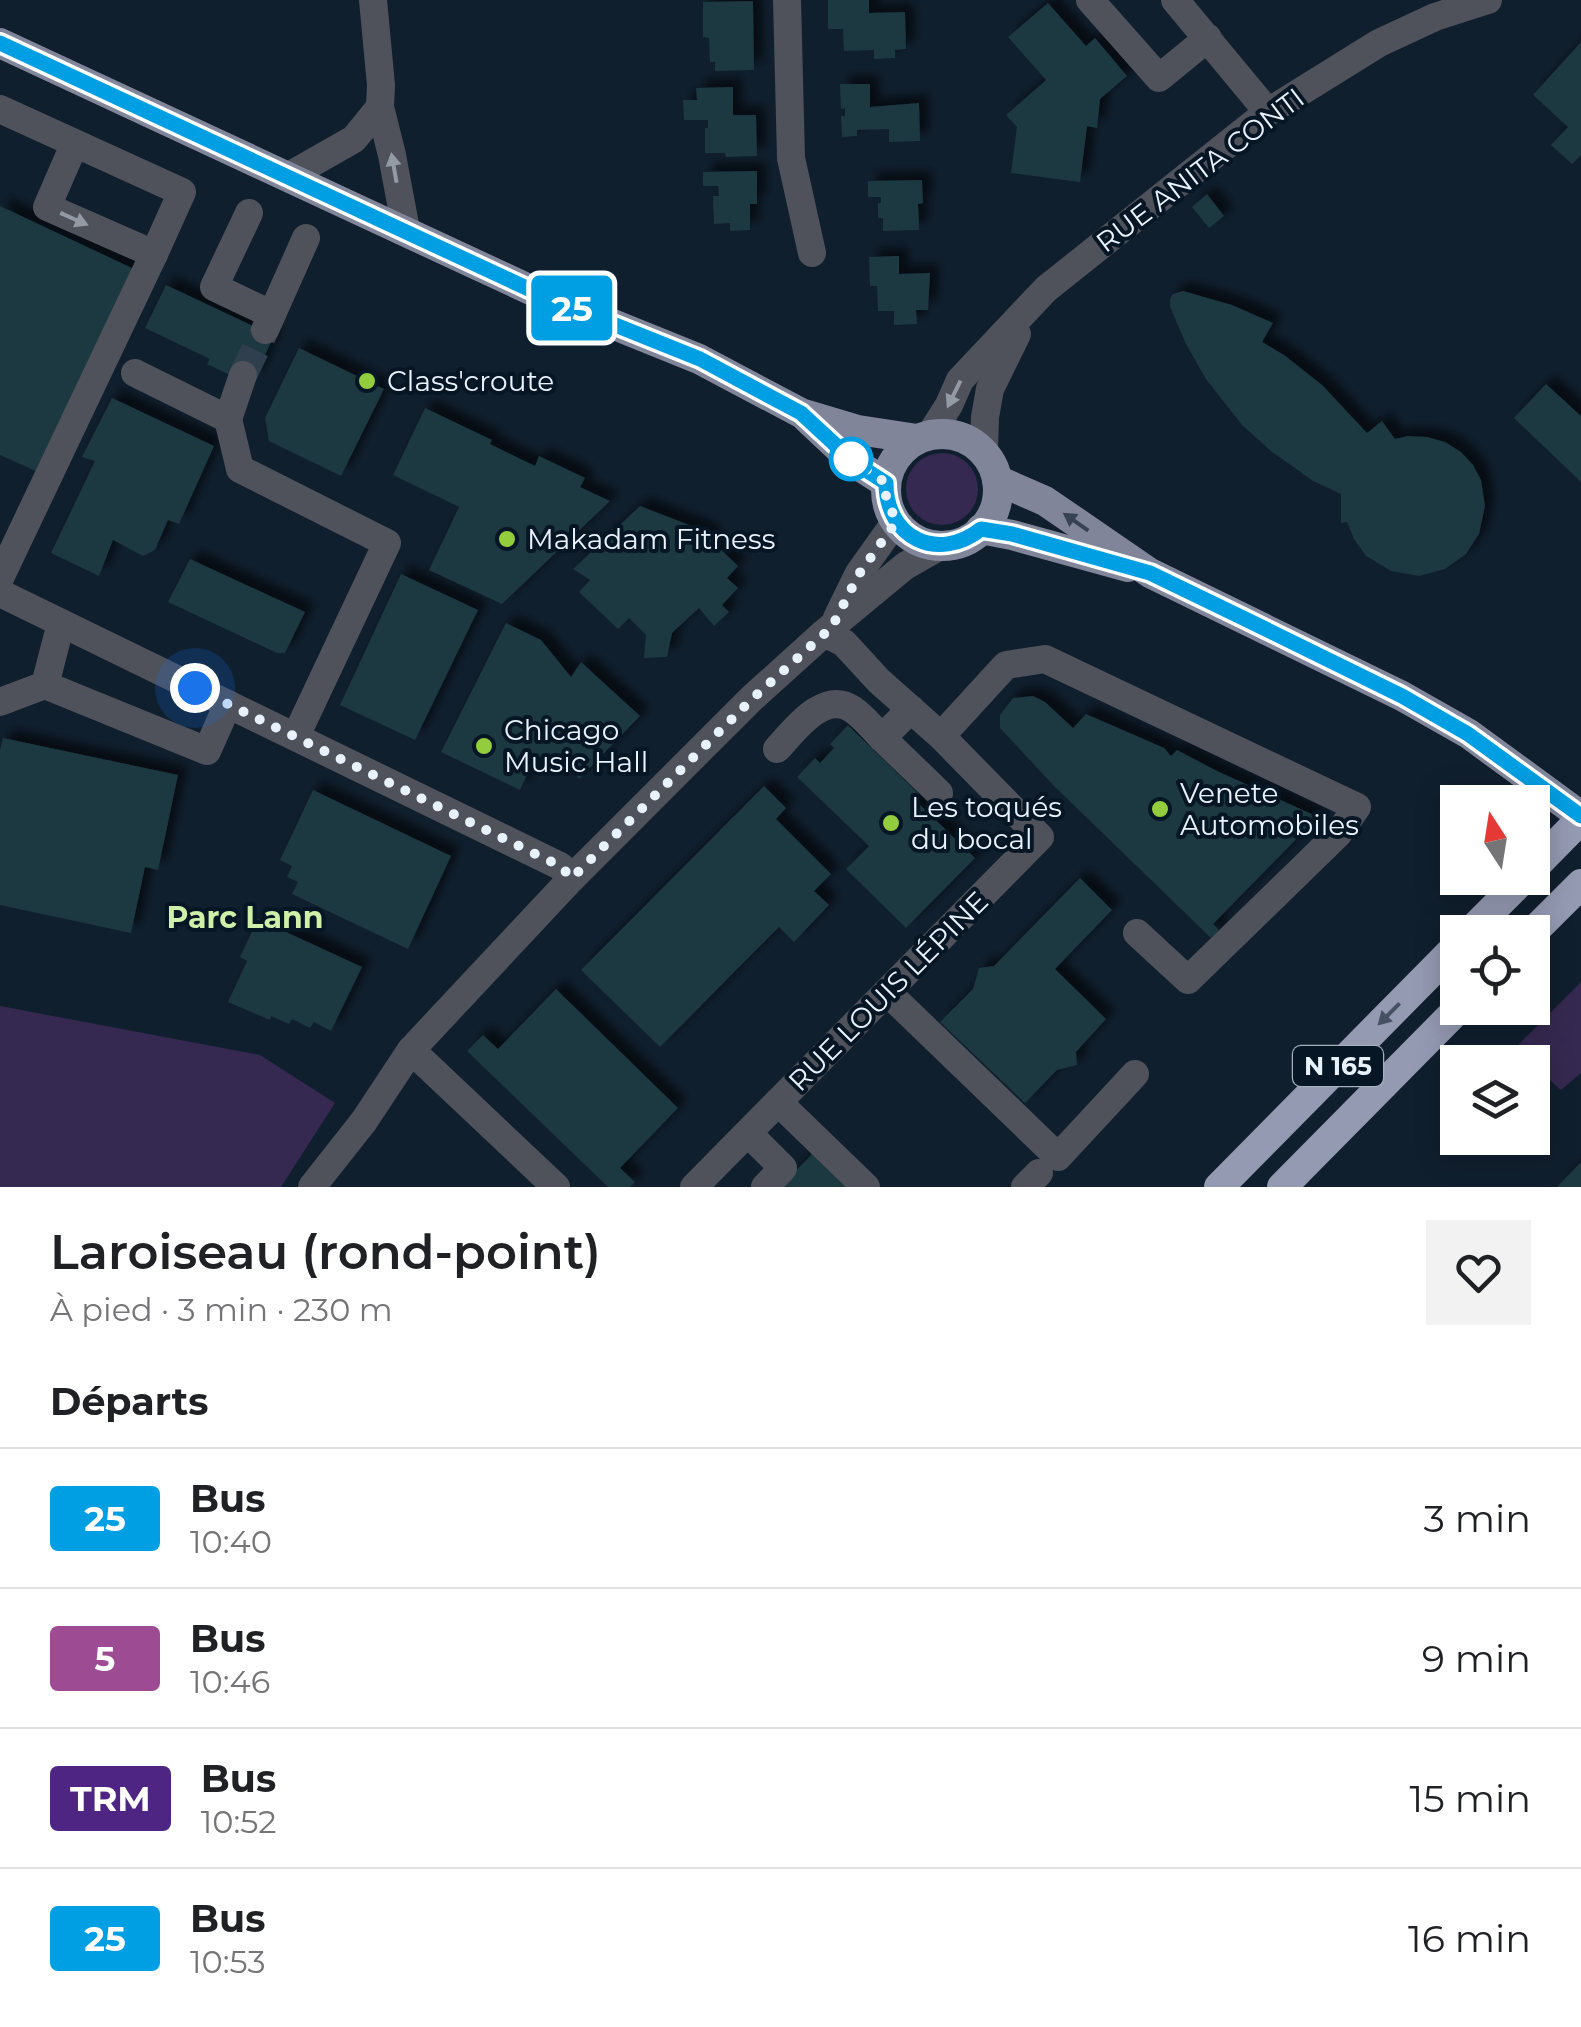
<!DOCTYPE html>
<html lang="fr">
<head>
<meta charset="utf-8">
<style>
	body { margin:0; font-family:Montserrat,sans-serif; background:#f2f2f2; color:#202124; height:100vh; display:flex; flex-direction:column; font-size:38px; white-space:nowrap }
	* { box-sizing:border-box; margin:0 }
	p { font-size:32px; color:#757577 }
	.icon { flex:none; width:55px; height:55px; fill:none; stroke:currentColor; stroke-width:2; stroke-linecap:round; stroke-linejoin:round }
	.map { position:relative; height:1187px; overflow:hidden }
	.drawer { display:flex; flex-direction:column; background:#fff; flex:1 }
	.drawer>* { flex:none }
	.badge { padding:0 20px; border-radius:8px; font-size:35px; line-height:65px }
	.needle { width:65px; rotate:348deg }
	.buttons { position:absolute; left:1440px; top:785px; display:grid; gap:20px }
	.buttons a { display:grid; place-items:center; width:110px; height:110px; border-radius:0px; background:#fff; box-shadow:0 5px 25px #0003; font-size:50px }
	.you { position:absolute; width:50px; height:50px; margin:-25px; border:8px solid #fff; border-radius:50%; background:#1a73e8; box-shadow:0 0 0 15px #1a73e833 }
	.map>.badge { position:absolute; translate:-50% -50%; box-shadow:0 0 0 5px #fff }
	h2 { padding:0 50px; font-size:38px; line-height:90px }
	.round { display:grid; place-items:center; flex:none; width:105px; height:105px; border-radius:0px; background:#f2f2f2 }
	.summary { display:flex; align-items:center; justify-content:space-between; height:170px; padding:0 50px }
	h1 { font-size:48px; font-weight:600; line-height:75px }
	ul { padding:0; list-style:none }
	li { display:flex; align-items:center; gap:30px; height:140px; padding:0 50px; border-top:2px solid #e0e0e0 }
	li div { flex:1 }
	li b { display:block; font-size:38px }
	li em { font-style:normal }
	li .badge { min-width:110px; font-weight:700; text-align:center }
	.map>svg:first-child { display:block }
	.green { fill:#362951 }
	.building { fill:#1d3741; filter:url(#shadow) }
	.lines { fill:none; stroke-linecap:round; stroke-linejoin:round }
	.minor-tunnel { stroke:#303f4d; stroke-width:28; stroke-dasharray:28 14; stroke-linecap:butt }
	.minor { stroke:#4f525b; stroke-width:28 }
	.major { stroke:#808599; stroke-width:30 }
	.highway { stroke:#949ab2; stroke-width:30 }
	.oneway { fill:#949aa4 }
	.oneway2 { fill:#374253 }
	.oneway3 { fill:#465164 }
	.line-casing { stroke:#fff; stroke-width:22 }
	.line { stroke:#009fe3; stroke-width:15 }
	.walk { stroke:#e8f2fd; stroke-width:10; stroke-dasharray:0 18 }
	.poi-dot { fill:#93cd3e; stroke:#071624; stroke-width:4 }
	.stop-dot { fill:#fff; stroke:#009fe3; stroke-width:5 }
	.labels { text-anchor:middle; stroke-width:8; stroke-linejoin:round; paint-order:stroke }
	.shield { fill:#071624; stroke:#a4b0bc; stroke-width:2.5 }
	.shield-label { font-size:25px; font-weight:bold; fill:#e8f2fd }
	.street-label { font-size:28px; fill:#e8f2fd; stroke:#071624 }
	.poi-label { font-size:28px; fill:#e8f2fd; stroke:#071624; text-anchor:start }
	.neighbourhood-label { font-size:30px; font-weight:bold; fill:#cef0a9; stroke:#071624 }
</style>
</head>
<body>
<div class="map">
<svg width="1581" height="1187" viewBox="0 0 1581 1187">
	<defs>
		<filter id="shadow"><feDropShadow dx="9" dy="-9" stdDeviation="5" flood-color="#0009"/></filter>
	</defs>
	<rect width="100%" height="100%" fill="#101f2e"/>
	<!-- green -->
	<g class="green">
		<circle cx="942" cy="489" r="36"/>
		<polygon points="1581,982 1581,1073 1561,1090 1515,1048"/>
		<polygon points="0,1006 260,1055 335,1103 281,1187 0,1187"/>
	</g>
	<!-- building -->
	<g class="building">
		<polygon points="828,0 869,0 869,13 905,12 906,49 895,50 895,58 874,59 874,50 844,51 843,29 828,29"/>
		<polygon points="753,1 754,70 715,71 715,62 710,62 709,38 703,37 703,2"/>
		<polygon points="1048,3 1086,46 1095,38 1127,76 1100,99 1097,128 1087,126 1080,182 1011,173 1017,127 1006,115 1046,80 1008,37"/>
		<polygon points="1581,42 1581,155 1572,164 1551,145 1568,127 1533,95"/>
		<polygon points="840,84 870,84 870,107 919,103 920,141 889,142 889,129 857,130 857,136 842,137 841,116 845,116 845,108 841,109"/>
		<polygon points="733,87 733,115 756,115 757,156 726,157 725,153 705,153 705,128 708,128 708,120 684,120 683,100 697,100 696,88"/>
		<polygon points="757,171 757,204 750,204 750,230 730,231 730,223 714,224 713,196 719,196 718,186 703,186 703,172"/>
		<polygon points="922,180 923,203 918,204 919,230 883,231 883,218 878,218 878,203 881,203 881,197 868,197 868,181"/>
		<polygon points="1207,194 1224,216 1209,228 1192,207"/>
		<polygon points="0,206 134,269 38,472 0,455"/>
		<polygon points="899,256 899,274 930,273 928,310 916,310 917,324 894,325 894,311 878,311 877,286 870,286 869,257"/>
		<polygon points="166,285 274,336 253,380 230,375 207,364 210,359 145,328"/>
		<polygon points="1183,291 1232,305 1273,323 1262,342 1284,355 1322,385 1367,433 1382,421 1395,439 1408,436 1427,437 1445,442 1461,452 1473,465 1481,480 1485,506 1479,534 1466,554 1445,569 1419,576 1391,571 1366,556 1354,539 1347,522 1341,523 1341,494 1313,481 1271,451 1242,425 1206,379 1186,344 1170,307 1170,300 1173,294"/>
		<polygon points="299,348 384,389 341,476 269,441 265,418"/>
		<polygon points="1546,384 1581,416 1581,482 1514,418"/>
		<polygon points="112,398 214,446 179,524 168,520 155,550 143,556 113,540 99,576 51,553 95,461 82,457"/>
		<polygon points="425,408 492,440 490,444 535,466 539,456 585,478 580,487 610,501 502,604 429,570 459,507 393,475"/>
		<polygon points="640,506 710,533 708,537 738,566 727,578 738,588 722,605 729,612 714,626 699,608 672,633 667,657 644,658 646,635 629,618 618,629 579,592 590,580 573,569"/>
		<polygon points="190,559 305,612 285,653 277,653 168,602"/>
		<polygon points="401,574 478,610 415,740 340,705"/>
		<polygon points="506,623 541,640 571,677 581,662 640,716 579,779 574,772 536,755 520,790 441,752"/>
		<polygon points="1033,696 1045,702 1073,728 1086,714 1164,748 1171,756 1177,750 1217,771 1318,817 1213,924 1219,930 1211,938 1054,786 1000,728 1000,715 1013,698"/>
		<polygon points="848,725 919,794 914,799 975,858 906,928 846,869 869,846 797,777 815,758 820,763 834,748 830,744"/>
		<polygon points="3,738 178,775 158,870 145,867 131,933 0,905 0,750"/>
		<polygon points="764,786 786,808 776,819 831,874 814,891 829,905 794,942 779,927 660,1047 581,970"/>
		<polygon points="313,790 451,856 408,949 292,894 298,882 287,877 292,866 280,860"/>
		<polygon points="1080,878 1112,910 1055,969 1106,1019 1076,1052 1077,1065 1057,1070 1025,1103 940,1022 973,989 979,968 994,966"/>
		<polygon points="258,919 362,967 331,1031 314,1022 310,1028 292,1019 289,1024 271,1016 270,1020 228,1002 247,961 240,957"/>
		<polygon points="556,989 678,1108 620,1168 635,1182 630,1187 608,1187 467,1051 483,1035 498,1049"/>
		<polygon points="814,1152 848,1187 780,1187"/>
		<polygon points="1581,1162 1581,1187 1557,1187"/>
	</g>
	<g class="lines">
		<!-- minor-tunnel -->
		<polyline class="minor-tunnel" points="243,375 264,332"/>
		<!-- minor -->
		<g class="minor">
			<polyline points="373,0 381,85 380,107 392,155 406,230"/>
			<polyline points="787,0 791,158 812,253"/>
			<polyline points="1090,0 1159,78 1208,38"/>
			<polyline points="1175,0 1268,112"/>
			<polyline points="0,109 182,192 154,254 47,207 74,145"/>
			<polyline points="289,176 354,139 380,107"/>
			<polyline points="249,213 214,287 271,314"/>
			<polyline points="265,330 306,238"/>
			<polyline points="135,373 228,419 240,469 387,543 296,736"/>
			<polyline points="228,419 243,375"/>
			<polyline points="930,435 949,405 960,380 1046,289 1268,112 1379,43 1435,17 1488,0"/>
			<polyline points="984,453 985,417 990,389 1017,334"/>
			<polyline points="0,578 154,254"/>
			<polyline points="0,593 560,866 572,878"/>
			<polyline points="837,618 859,573 896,521"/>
			<polyline points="45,685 207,751 228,704"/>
			<polyline points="0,702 45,685 61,623"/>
			<polyline points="941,736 1006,665 1045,659 1357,807 1338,834 1188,980 1137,933"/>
			<polyline points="882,738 939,793"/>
			<path d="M777,749C794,731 823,690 852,709C863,716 873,729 882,738L911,709"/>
			<polyline points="887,992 1058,1157 1135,1074"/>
			<polyline points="411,1050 556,1187"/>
			<polyline points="778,1102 866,1187"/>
			<polyline points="748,1133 783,1168 765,1187"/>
			<polyline points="312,1187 364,1121 411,1050 572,878 751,699 824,633 905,566 940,546"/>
			<polyline points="694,1187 1040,837 941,736 879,681 844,643 824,633"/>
			<polyline points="1025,1187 1039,1173"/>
		</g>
		<!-- major -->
		<g class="major">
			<polyline points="0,43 548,298 699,359 801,413 858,430 917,439"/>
			<polyline points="807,418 855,463 886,483"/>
			<circle cx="942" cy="490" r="56"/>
			<polyline points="997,480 1045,501 1150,573 1402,696 1469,734 1581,816"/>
			<polyline points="981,529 1012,535 1128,567"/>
		</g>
		<!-- highway -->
		<g class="highway">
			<polyline points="1532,869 1581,819"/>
			<polyline points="1470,932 1524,878"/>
			<polyline points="1532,933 1581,884"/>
			<polyline points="1219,1187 1458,945"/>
			<polyline points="1282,1187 1459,1008"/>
		</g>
	</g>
	<!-- one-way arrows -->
	<defs><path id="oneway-solid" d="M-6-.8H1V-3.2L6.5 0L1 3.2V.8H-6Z" transform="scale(2.5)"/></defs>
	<g class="oneway">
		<use href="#oneway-solid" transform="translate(394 168) rotate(-100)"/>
		<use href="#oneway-solid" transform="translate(74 219) rotate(24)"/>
		<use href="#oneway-solid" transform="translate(954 394) rotate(116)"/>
	</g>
	<use class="oneway2" href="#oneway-solid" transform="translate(1076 522) rotate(-145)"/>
	<use class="oneway3" href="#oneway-solid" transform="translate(1389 1014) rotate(135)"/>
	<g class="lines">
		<defs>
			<path id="line" d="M0,43L548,298L700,359L801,413L855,463L886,483C886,538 938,563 981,529L1012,534L1150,573L1241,617L1402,696L1468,734L1581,816"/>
		</defs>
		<!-- line casing -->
		<use href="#line" class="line-casing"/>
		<!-- line -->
		<use href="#line" class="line"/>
		<!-- walk -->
		<polyline class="walk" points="195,688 560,866 572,878 752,699 832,627 859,574 896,522 886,496 886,483 851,459"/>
	</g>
	<!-- markers -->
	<g class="poi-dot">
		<circle cx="367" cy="381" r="10"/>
		<circle cx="507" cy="539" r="10"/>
		<circle cx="484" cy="746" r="10"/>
		<circle cx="1160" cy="809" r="10"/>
		<circle cx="891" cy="823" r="10"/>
	</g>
	<circle class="stop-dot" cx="851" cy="459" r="20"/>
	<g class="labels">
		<!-- shield labels -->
		<rect class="shield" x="1293" y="1046" width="90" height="40" rx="8"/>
		<g class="shield-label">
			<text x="1338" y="1075">N 165</text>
		</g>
		<!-- street labels -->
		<g class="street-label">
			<text transform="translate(1200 170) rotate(-37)" y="10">RUE ANITA CONTI</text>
			<text transform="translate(888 991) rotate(-45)" y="10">RUE LOUIS LÉPINE</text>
		</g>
		<!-- poi labels -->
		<g class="poi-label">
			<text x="387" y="391">Class'croute</text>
			<text x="527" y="549">Makadam Fitness</text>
			<text x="504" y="740">Chicago<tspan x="504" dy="32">Music Hall</tspan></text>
			<text x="1180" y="803">Venete<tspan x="1180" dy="32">Automobiles</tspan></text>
			<text x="911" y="817">Les toqués<tspan x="911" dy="32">du bocal</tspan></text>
		</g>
		<!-- neighbourhood labels -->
		<g class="neighbourhood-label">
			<text x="245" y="928">Parc Lann</text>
		</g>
	</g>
</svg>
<div class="buttons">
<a><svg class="needle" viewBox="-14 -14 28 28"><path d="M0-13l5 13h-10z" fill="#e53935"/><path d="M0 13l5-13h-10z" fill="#757577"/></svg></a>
<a><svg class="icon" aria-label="locate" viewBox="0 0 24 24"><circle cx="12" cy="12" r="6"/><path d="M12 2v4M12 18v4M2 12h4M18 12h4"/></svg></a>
<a><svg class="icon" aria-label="layers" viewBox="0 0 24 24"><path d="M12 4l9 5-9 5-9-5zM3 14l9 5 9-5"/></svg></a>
</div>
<div class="you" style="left:195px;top:688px"></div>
<b class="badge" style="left:572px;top:308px;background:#009fe3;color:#fff">25</b>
</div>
<section class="drawer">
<div class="summary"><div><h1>Laroiseau (rond-point)</h1><p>À pied · 3 min · 230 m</p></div><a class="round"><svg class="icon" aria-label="heart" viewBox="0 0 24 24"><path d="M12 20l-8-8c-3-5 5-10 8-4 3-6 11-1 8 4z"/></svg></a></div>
<h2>Départs</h2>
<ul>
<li><span class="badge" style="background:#009fe3;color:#fff">25</span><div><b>Bus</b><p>10:40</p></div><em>3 min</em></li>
<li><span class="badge" style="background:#9d4c94;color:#fff">5</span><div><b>Bus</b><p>10:46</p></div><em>9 min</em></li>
<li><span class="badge" style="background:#4e2583;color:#fff">TRM</span><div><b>Bus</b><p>10:52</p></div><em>15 min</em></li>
<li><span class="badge" style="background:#009fe3;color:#fff">25</span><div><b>Bus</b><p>10:53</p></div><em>16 min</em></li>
</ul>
</section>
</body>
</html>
